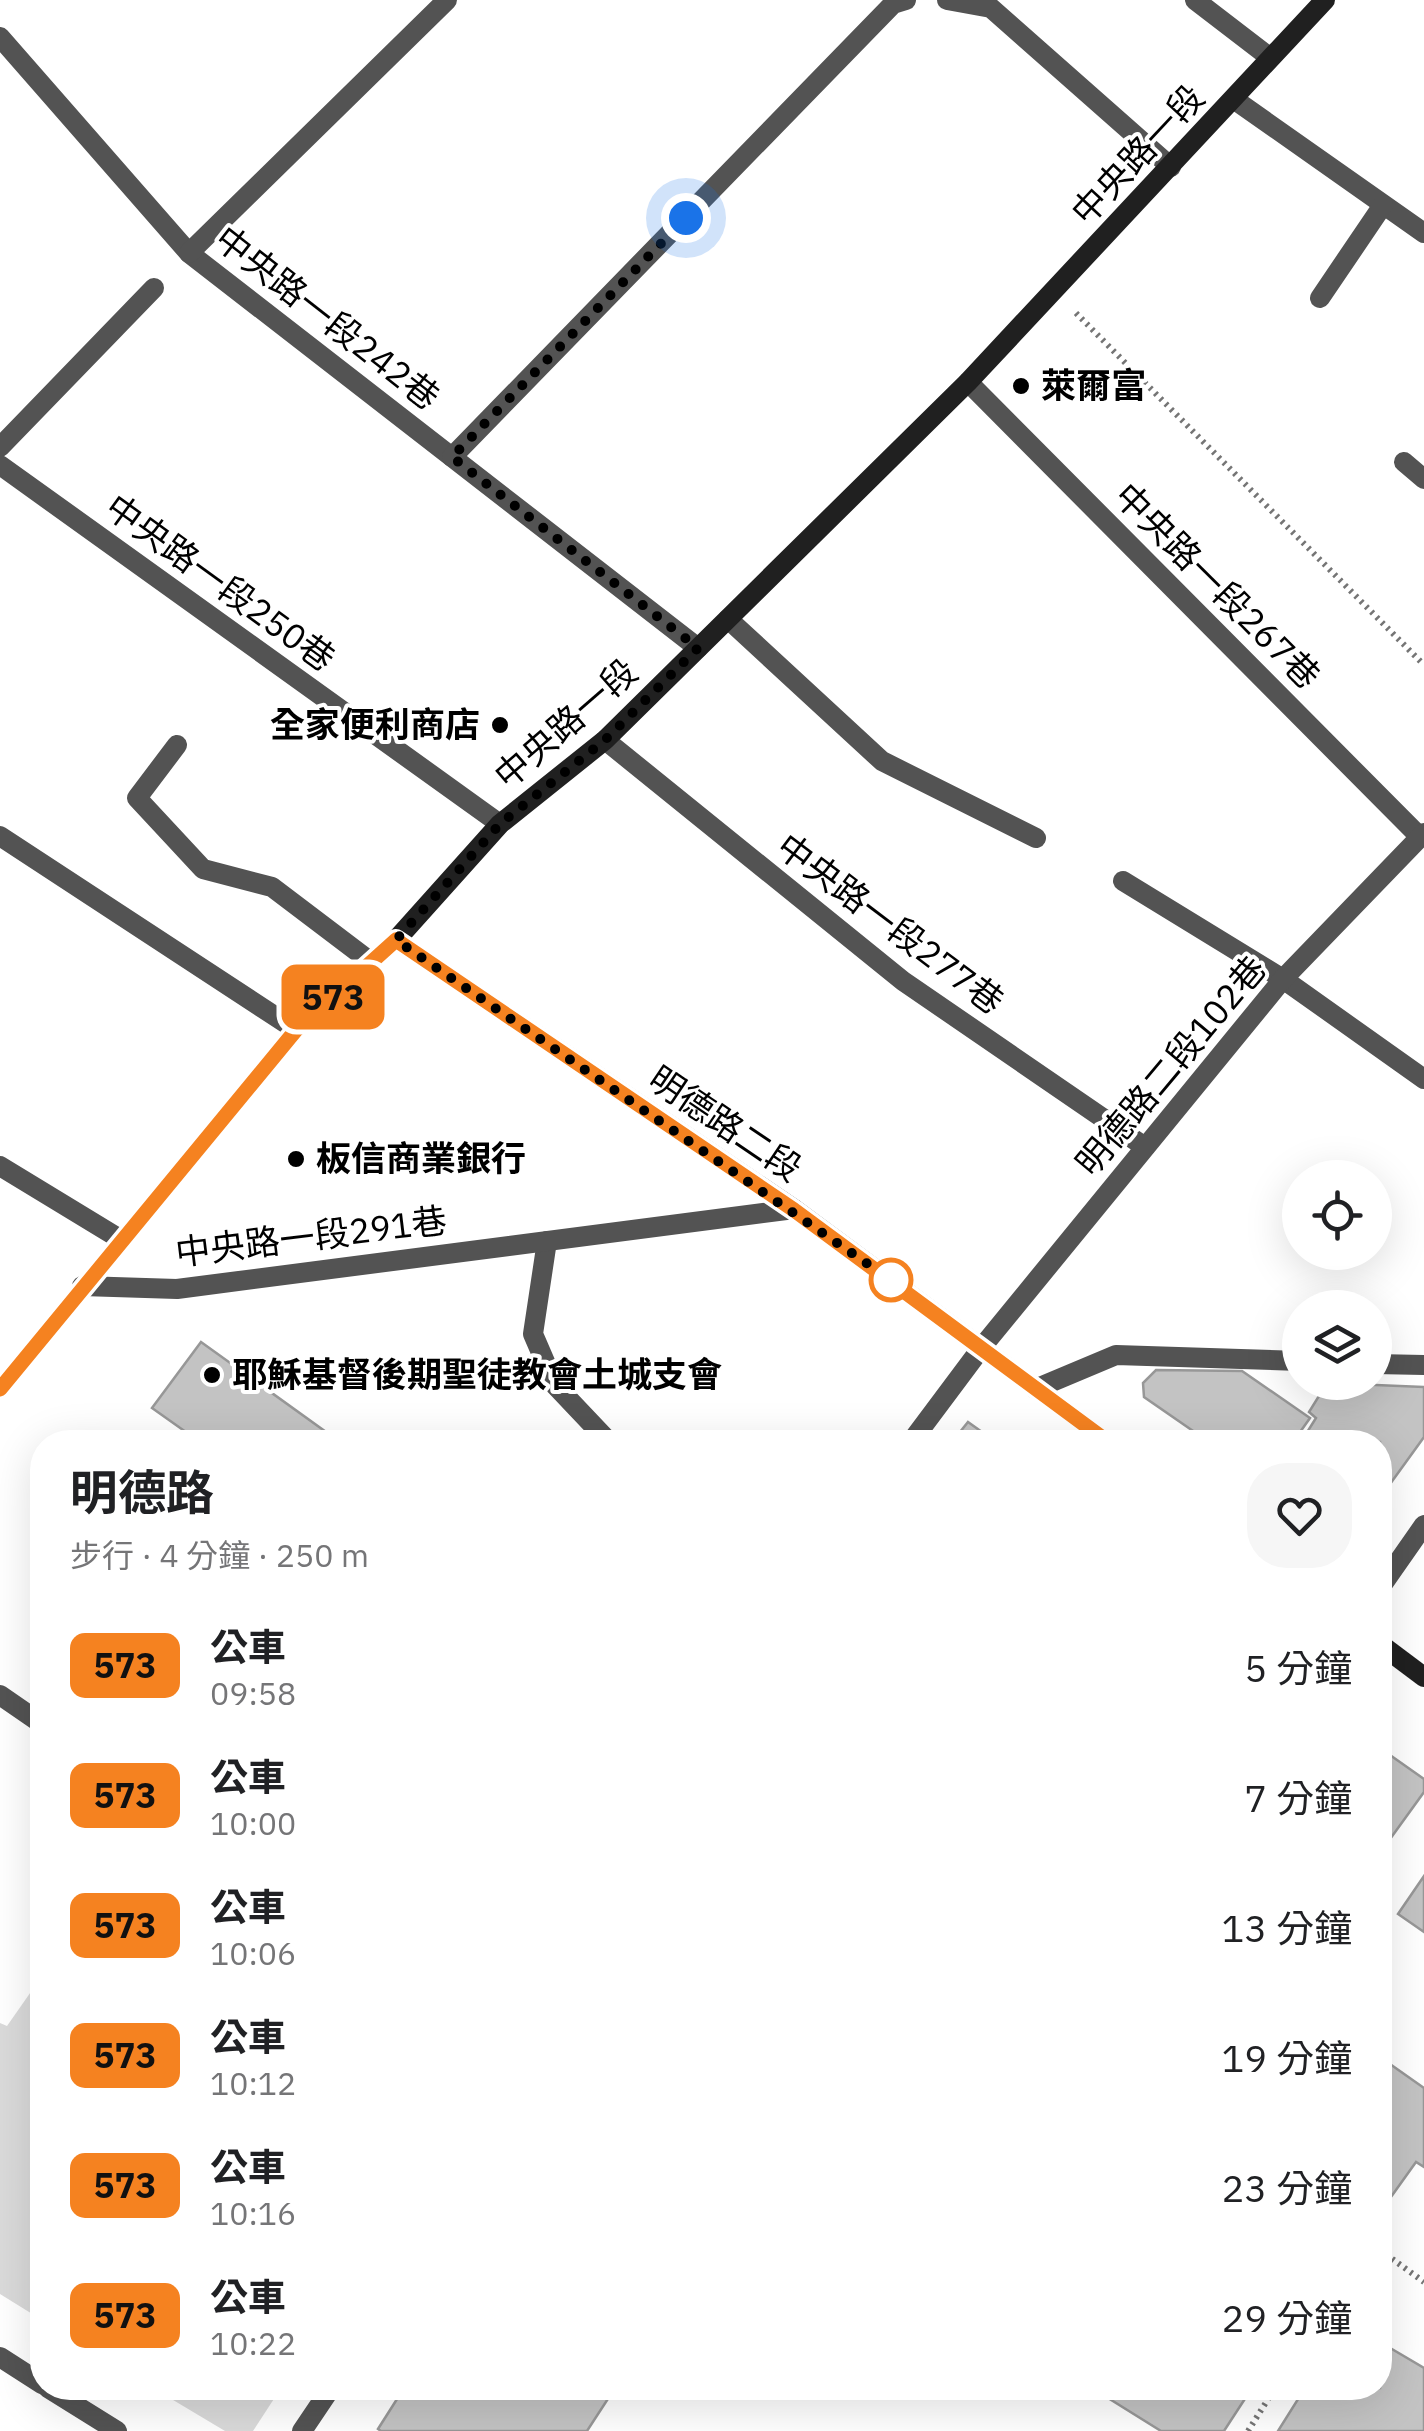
<!DOCTYPE html>
<html lang="zh-TW">
<head>
<meta charset="utf-8">
<style>
	body { margin:0; font-family:"IBM Plex Sans","Noto Sans TC",sans-serif; background:#f6f6f6; color:#202124; height:100vh; display:flex; flex-direction:column; font-size:38px; white-space:nowrap }
	* { box-sizing:border-box; margin:0 }
	p { font-size:32px; color:#757577 }
	.icon { flex:none; width:55px; height:55px; fill:none; stroke:currentColor; stroke-width:2; stroke-linecap:round; stroke-linejoin:round }
	.map { position:relative; flex:1; overflow:hidden }
	.details { position:absolute; left:30px; top:1430px; width:1362px; height:970px; display:flex; flex-direction:column; background:#fff; border-radius:40px; box-shadow:0 10px 40px #0002 }
	.details>* { flex:none }
	.badge { padding:0 20px; border-radius:15px; font-size:35px; line-height:65px }
	.tools { position:absolute; left:1282px; top:1160px; display:grid; gap:20px }
	.tools a { display:grid; place-items:center; width:110px; height:110px; border-radius:50%; background:#fff; box-shadow:0 10px 40px #0002; font-size:50px }
	.you { position:absolute; width:50px; height:50px; margin:-25px; border:8px solid #fff; border-radius:50%; background:#1a73e8; box-shadow:0 0 0 15px #1a73e833 }
	.map>.badge { position:absolute; translate:-50% -50%; box-shadow:0 0 0 5px #fff }
	.round { display:grid; place-items:center; flex:none; width:105px; height:105px; border-radius:40px; background:#f6f6f6 }
	.summary { display:flex; align-items:center; justify-content:space-between; height:170px; padding:0 40px }
	h1 { font-size:48px; font-weight:700; line-height:75px }
	ul { padding:0; list-style:none }
	li { display:flex; align-items:center; gap:30px; height:130px; padding:0 40px }
	li div { flex:1 }
	li b { display:block; font-size:38px }
	li em { font-style:normal }
	li .badge { min-width:110px; font-weight:700; text-align:center }
	.map>svg:first-child { display:block }
	.green { fill:#dadada }
	.building { fill:#c3c3c3; stroke:#979797; stroke-width:2.5 }
	.lines { fill:none; stroke-linecap:round; stroke-linejoin:round }
	.path { stroke:#757575; stroke-width:6; stroke-dasharray:2.5 5; stroke-linecap:butt }
	.lane { stroke:#535353; stroke-width:20 }
	.street { stroke:#535353; stroke-width:20 }
	.secondary { stroke:#202020; stroke-width:20 }
	.line-casing { stroke:#fff; stroke-width:22 }
	.line { stroke:#f58220; stroke-width:15 }
	.walk { stroke:#000; stroke-width:10; stroke-dasharray:0 18 }
	.poi-dot { fill:#000; stroke:#fff; stroke-width:4 }
	.stop-dot { fill:#fff; stroke:#f58220; stroke-width:5 }
	.labels { text-anchor:middle; stroke-width:8; stroke-linejoin:round; paint-order:stroke }
	.street-label { font-size:35px; fill:#000; stroke:#fff }
	.poi-label { font-size:35px; font-weight:bold; fill:#000; stroke:#fff; text-anchor:start }
</style>
</head>
<body>
<div class="map">
<svg width="1424" height="2431" viewBox="0 0 1424 2431">
	<rect width="100%" height="100%" fill="#fff"/>
	<!-- green -->
	<g class="green">
		<polygon points="42,1976 42,2320 0,2294 0,2023 7,2026"/>
		<polygon points="153,2388 281,2388 253,2431 225,2431"/>
	</g>
	<!-- building -->
	<g class="building">
		<polygon points="201,1342 340,1442 200,1442 152,1408"/>
		<polygon points="1156,1370 1242,1371 1310,1418 1293,1442 1209,1442 1144,1397 1143,1383"/>
		<polygon points="1327,1383 1424,1387 1424,1437 1380,1498 1380,1442 1301,1442 1316,1418 1309,1412"/>
		<polygon points="968,1422 996,1442 952,1442"/>
		<polygon points="1380,1748 1424,1779 1424,1792 1380,1853"/>
		<polygon points="1424,1876 1424,1932 1398,1914"/>
		<polygon points="1380,2057 1424,2088 1424,2167 1416,2162 1386,2204 1380,2199"/>
		<polygon points="1380,2342 1424,2368 1424,2431 1278,2431 1305,2388 1380,2388"/>
		<polygon points="404,2388 615,2388 587,2431 381,2431 378,2429"/>
		<polygon points="1092,2388 1252,2388 1224,2431 1161,2431"/>
	</g>
	<g class="lines">
		<!-- path -->
		<g class="path">
			<polyline points="1076,313 1424,665"/>
			<polyline points="1380,2250 1424,2282"/>
			<polyline points="1248,2431 1275,2388"/>
		</g>
		<!-- lane -->
		<g class="lane">
			<polyline points="947,0 991,8 1171,167"/>
			<polyline points="1195,0 1268,56"/>
			<polyline points="0,37 189,253 698,648"/>
			<polyline points="1235,100 1424,233"/>
			<polyline points="189,253 447,0"/>
			<polyline points="968,382 1420,837"/>
			<polyline points="0,447 154,288"/>
			<polyline points="452,457 893,4 906,0"/>
			<polyline points="1404,462 1424,479"/>
			<polyline points="0,465 500,824"/>
			<polyline points="728,619 882,761 1036,838"/>
			<polyline points="605,740 903,981 1145,1147"/>
			<polyline points="177,745 137,798 203,869 272,887 371,962"/>
			<polyline points="0,836 296,1030"/>
			<polyline points="1123,881 1283,979 1424,1079"/>
			<polyline points="0,1166 120,1239"/>
			<polyline points="547,1241 533,1334 555,1385 609,1442"/>
			<polyline points="82,1286 177,1289 794,1209"/>
			<polyline points="1375,1364 1424,1365"/>
			<polyline points="1035,1389 1116,1355 1300,1361"/>
			<polyline points="911,1442 982,1347"/>
			<polyline points="0,1695 42,1724"/>
		</g>
		<!-- street -->
		<g class="street">
			<polyline points="1320,298 1383,205"/>
			<polyline points="982,1347 1283,979 1424,833"/>
			<polyline points="1380,1588 1424,1525"/>
			<polyline points="0,2357 42,2384"/>
			<polyline points="48,2388 117,2431"/>
			<polyline points="302,2431 331,2388"/>
		</g>
		<!-- secondary -->
		<g class="secondary">
			<polyline points="396,940 794,1209 1108,1442"/>
			<polyline points="0,1389 296,1030 396,940 500,824 605,740 968,382 1325,0"/>
			<polyline points="1380,1644 1424,1677"/>
		</g>
	</g>
	<g class="lines">
		<defs>
			<polyline id="line" points="0,1389 296,1030 396,940 794,1210 1108,1442"/>
		</defs>
		<!-- line casing -->
		<use href="#line" class="line-casing"/>
		<!-- line -->
		<use href="#line" class="line"/>
		<!-- walk -->
		<polyline class="walk" points="686,218 452,457 698,648 605,740 500,824 396,940 891,1280"/>
	</g>
	<!-- markers -->
	<g class="poi-dot">
		<circle cx="1021" cy="386" r="10"/>
		<circle cx="500" cy="725" r="10"/>
		<circle cx="296" cy="1159" r="10"/>
		<circle cx="212" cy="1375" r="10"/>
	</g>
	<circle class="stop-dot" cx="891" cy="1280" r="20"/>
	<g class="labels">
		<!-- street labels -->
		<g class="street-label">
			<text transform="translate(1138 155) rotate(-47)" y="12">中央路一段</text>
			<text transform="translate(327 318) rotate(38)" y="12">中央路一段242巷</text>
			<text transform="translate(220 583) rotate(36)" y="12">中央路一段250巷</text>
			<text transform="translate(1217 586) rotate(45)" y="12">中央路一段267巷</text>
			<text transform="translate(566 724) rotate(-41)" y="12">中央路一段</text>
			<text transform="translate(890 924) rotate(37)" y="12">中央路一段277巷</text>
			<text transform="translate(1171 1066) rotate(-50)" y="12">明德路二段102巷</text>
			<text transform="translate(725 1124) rotate(34)" y="12">明德路二段</text>
			<text transform="translate(311 1237) rotate(-7)" y="12">中央路一段291巷</text>
		</g>
		<!-- poi labels -->
		<g class="poi-label">
			<text x="1041" y="398">萊爾富</text>
			<text x="480" y="737" text-anchor="end">全家便利商店</text>
			<text x="316" y="1171">板信商業銀行</text>
			<text x="232" y="1387">耶穌基督後期聖徒教會土城支會</text>
		</g>
	</g>
</svg>
<div class="tools">
<a><svg class="icon" aria-label="locate" viewBox="0 0 24 24"><circle cx="12" cy="12" r="6"/><path d="M12 2v4M12 18v4M2 12h4M18 12h4"/></svg></a>
<a><svg class="icon" aria-label="layers" viewBox="0 0 24 24"><path d="M12 4l9 5-9 5-9-5zM3 14l9 5 9-5"/></svg></a>
</div>
<div class="you" style="left:686px;top:218px"></div>
<b class="badge" style="left:333px;top:997px;background:#f58220;color:#111">573</b>
<section class="details">
<div class="summary"><div><h1>明德路</h1><p>步行 · 4 分鐘 · 250 m</p></div><a class="round"><svg class="icon" aria-label="heart" viewBox="0 0 24 24"><path d="M12 20l-8-8c-3-5 5-10 8-4 3-6 11-1 8 4z"/></svg></a></div>
<ul>
<li><span class="badge" style="background:#f58220;color:#111">573</span><div><b>公車</b><p>09:58</p></div><em>5 分鐘</em></li>
<li><span class="badge" style="background:#f58220;color:#111">573</span><div><b>公車</b><p>10:00</p></div><em>7 分鐘</em></li>
<li><span class="badge" style="background:#f58220;color:#111">573</span><div><b>公車</b><p>10:06</p></div><em>13 分鐘</em></li>
<li><span class="badge" style="background:#f58220;color:#111">573</span><div><b>公車</b><p>10:12</p></div><em>19 分鐘</em></li>
<li><span class="badge" style="background:#f58220;color:#111">573</span><div><b>公車</b><p>10:16</p></div><em>23 分鐘</em></li>
<li><span class="badge" style="background:#f58220;color:#111">573</span><div><b>公車</b><p>10:22</p></div><em>29 分鐘</em></li>
</ul>
</section>
</div>
</body>
</html>
